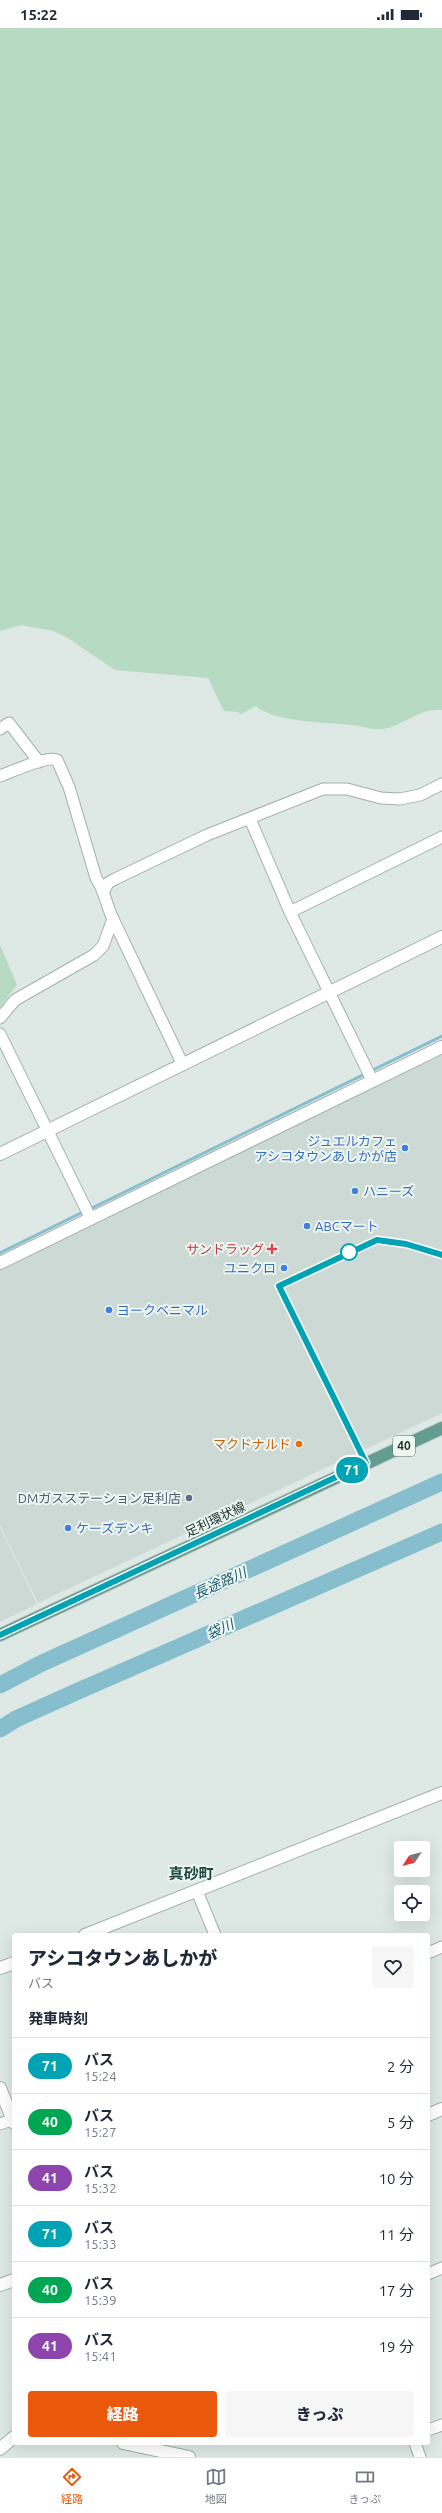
<!DOCTYPE html>
<html lang="ja">
<head>
<meta charset="utf-8">
<style>
	body { margin:0; font-family:Ubuntu,"Noto Sans JP",sans-serif; background:#f6f6f7; color:#1f2937; height:100vh; display:flex; flex-direction:column; font-size:15px; white-space:nowrap }
	* { box-sizing:border-box; margin:0 }
	p { font-size:13px; color:#747a83 }
	.icon { flex:none; width:22px; height:22px; fill:none; stroke:currentColor; stroke-width:2; stroke-linecap:round; stroke-linejoin:round }
	.map { position:relative; flex:1; overflow:hidden }
	.panel { position:absolute; left:12px; top:1905px; width:418px; height:512px; display:flex; flex-direction:column; background:#fff; border-radius:4px; box-shadow:0 4px 16px #0002 }
	.panel>* { flex:none }
	.badge { padding:0 8px; border-radius:13px; font-size:14px; line-height:26px }
	.needle { width:26px; rotate:234deg }
	.buttons { position:absolute; left:394px; top:1813px; display:grid; gap:8px }
	.buttons a { display:grid; place-items:center; width:36px; height:36px; border-radius:4px; background:#fff; box-shadow:0 4px 16px #0002; font-size:20px }
	.map>.badge { position:absolute; translate:-50% -50%; box-shadow:0 0 0 2px #fff }
	h2 { padding:0 16px; font-size:15px; line-height:36px }
	.round { display:grid; place-items:center; flex:none; width:42px; height:42px; border-radius:4px; background:#f6f6f7 }
	.overview { display:flex; align-items:center; justify-content:space-between; height:68px; padding:0 16px }
	h1 { font-size:19px; font-weight:800; line-height:30px }
	.primary-button { display:flex; gap:8px; margin-top:auto; padding:8px 16px }
	.primary-button a { flex:1; height:46px; border-radius:4px; background:#ea580c; color:#fff; font-size:16px; font-weight:800; line-height:46px; text-align:center }
	.primary-button a+a { background:#f6f6f7; color:#1f2937 }
	ul { padding:0; list-style:none }
	li { display:flex; align-items:center; gap:12px; height:56px; padding:0 16px; border-top:1px solid #e0e1e3 }
	li div { flex:1 }
	li b { display:block; font-size:15px }
	li em { font-style:normal }
	li .badge { min-width:44px; font-weight:700; text-align:center }
	.status { display:flex; justify-content:space-between; align-items:center; height:28px; padding:0 20px; background:#fff; direction:ltr }
	.status svg { height:11px; fill:currentColor }
	.dock { display:flex; justify-content:space-around; align-items:center; height:56px; border-top:1px solid #e0e1e3; background:#fff; font-size:11px; color:#747a83 }
	.dock a { display:grid; justify-items:center; gap:2px }
	.dock .on { color:#ea580c }
	.map>svg:first-child { display:block }
	.built { fill:#ccd9d4 }
	.green { fill:#b6dac2 }
	.lines { fill:none; stroke-linecap:round; stroke-linejoin:round }
	.stream { stroke:#86becd; stroke-width:3 }
	.river { stroke:#86becd; stroke-width:17 }
	.minor-casing { stroke:#a1b0ac; stroke-width:13 }
	.tertiary-casing { stroke:#a1b0ac; stroke-width:14 }
	.primary-casing { stroke:#bcc3c2; stroke-width:14 }
	.minor { stroke:#fff; stroke-width:11 }
	.tertiary { stroke:#fff; stroke-width:12 }
	.primary { stroke:#639d92; stroke-width:12 }
	.line-casing { stroke:#fff; stroke-width:9 }
	.line { stroke:#00a3b4; stroke-width:6 }
	.shop-dot { fill:#3f7fe0; stroke:#eef6f2; stroke-width:1.5 }
	.health-dot { fill:#e0444e; stroke:#eef6f2; stroke-width:1.5 }
	.stop-dot { fill:#fff; stroke:#00a3b4; stroke-width:2 }
	.food-dot { fill:#e8710a; stroke:#eef6f2; stroke-width:1.5 }
	.service-dot { fill:#5c6f8a; stroke:#eef6f2; stroke-width:1.5 }
	.labels { text-anchor:middle; stroke-width:4; stroke-linejoin:round; paint-order:stroke }
	.shield { fill:#eef6f2; stroke:#5e716c; stroke-width:1 }
	.shield-label { font-size:12px; font-weight:bold; fill:#203833 }
	.shop-label { font-size:13px; fill:#366cbe; stroke:#eef6f2; text-anchor:start }
	.health-label { font-size:13px; fill:#be3a42; stroke:#eef6f2; text-anchor:end }
	.food-label { font-size:13px; fill:#c56008; stroke:#eef6f2; text-anchor:end }
	.service-label { font-size:13px; fill:#4e5e75; stroke:#eef6f2; text-anchor:end }
	.street-label { font-size:13px; fill:#203833; stroke:#eef6f2 }
	.water-label { font-size:14px; font-style:italic; fill:#1c5d71; stroke:#eef6f2 }
	.quarter-label { font-size:15px; font-weight:bold; fill:#1d4941; stroke:#eef6f2 }
</style>
</head>
<body>
<div class="status"><b>15:22</b><svg viewBox="0 0 49 12"><path d="M0 12V9h3v3zM5 12V6h3v6zM10 12V3h3v9zM15 12V0h3v12zM26 1h20v11H26zM47 4h2v5h-2z"/></svg></div>
<div class="map">
<svg width="442" height="2429" viewBox="0 0 442 2429">
	<rect width="100%" height="100%" fill="#dee9e5"/>
	<!-- built -->
	<g class="built">
		<polygon points="442,1027 442,1385 38,1575 0,1498 0,1240"/>
		<polygon points="0,1500 37,1576 0,1594"/>
	</g>
	<!-- green -->
	<g class="green">
		<path d="M0,0H442V682C421,680 408,694 388,700C376,704 364,698 352,697C327,694 275,695 256,678L241,686L237,684L224,683L208,650L115,642L68,610L53,603L21,597L0,603Z"/>
		<polygon points="0,917 17,957 0,979"/>
	</g>
	<g class="lines">
		<!-- stream -->
		<g class="stream">
			<polyline points="90,1181 442,1008"/>
			<polyline points="0,1225 85,1183"/>
		</g>
		<!-- river -->
		<g class="river">
			<polyline points="0,1657 40,1636 442,1454"/>
			<polyline points="0,1701 16,1691 76,1664 442,1504"/>
		</g>
		<defs>
			<g id="minor">
				<polyline points="0,701 9,695 39,734"/>
				<path d="M0,748C11,744 48,727 57,732L69,759L96,850C105,863 106,877 113,891L103,918L94,927L15,972L0,990"/>
				<polyline points="250,791 290,884 372,1052"/>
				<polyline points="104,863 108,855 115,851 207,807 323,761 347,761 381,770 400,771 420,767 442,756"/>
				<polyline points="290,884 442,809"/>
				<polyline points="113,891 183,1037"/>
				<polyline points="0,1006 91,1191"/>
				<polyline points="197,1863 215,1907"/>
				<polyline points="428,1925 442,1919"/>
				<polyline points="0,2096 14,2091"/>
				<polyline points="428,2246 442,2240"/>
				<polyline points="428,2402 442,2397"/>
				<polyline points="415,2415 420,2429"/>
			</g>
			<g id="tertiary">
				<polyline points="0,1126 442,909"/>
				<polyline points="0,1235 442,1019"/>
				<polyline points="85,1907 442,1765"/>
				<polyline points="0,1940 14,1935"/>
				<polyline points="0,2060 14,2095"/>
				<polyline points="428,2087 442,2081"/>
				<polyline points="0,2257 14,2252"/>
				<polyline points="123,2415 189,2429"/>
				<polyline points="0,2421 14,2409"/>
			</g>
			<polyline id="primary" points="0,1607 442,1400"/>
		</defs>
		<!-- minor casing -->
		<use href="#minor" class="minor-casing"/>
		<!-- tertiary casing -->
		<use href="#tertiary" class="tertiary-casing"/>
		<!-- primary casing -->
		<use href="#primary" class="primary-casing"/>
		<!-- minor -->
		<use href="#minor" class="minor"/>
		<!-- tertiary -->
		<use href="#tertiary" class="tertiary"/>
		<!-- primary -->
		<use href="#primary" class="primary"/>
	</g>
	<g class="lines">
		<defs>
			<polyline id="line" points="0,1607 366,1435 279,1258 377,1212 406,1216 442,1227"/>
		</defs>
		<!-- line casing -->
		<use href="#line" class="line-casing"/>
		<!-- line -->
		<use href="#line" class="line"/>
	</g>
	<!-- markers -->
	<g class="shop-dot">
		<circle cx="405" cy="1120" r="4"/>
		<circle cx="355" cy="1163" r="4"/>
		<circle cx="307" cy="1198" r="4"/>
		<circle cx="284" cy="1240" r="4"/>
		<circle cx="109" cy="1282" r="4"/>
		<circle cx="68" cy="1500" r="4"/>
	</g>
	<path class="health-dot" d="M270 1215h4v4h4v4h-4v4h-4v-4h-4v-4h4z"/>
	<circle class="stop-dot" cx="349" cy="1224" r="8"/>
	<circle class="food-dot" cx="299" cy="1416" r="4"/>
	<circle class="service-dot" cx="189" cy="1470" r="4"/>
	<g class="labels">
		<!-- shield labels -->
		<rect class="shield" x="393" y="1408" width="22" height="20" rx="3"/>
		<g class="shield-label">
			<text x="404" y="1422">40</text>
		</g>
		<!-- shop labels -->
		<g class="shop-label">
			<text x="397" y="1118" text-anchor="end">ジュエルカフェ<tspan x="397" dy="15">アシコタウンあしかが店</tspan></text>
			<text x="363" y="1168">ハニーズ</text>
			<text x="315" y="1203">ABCマート</text>
			<text x="276" y="1245" text-anchor="end">ユニクロ</text>
			<text x="117" y="1287">ヨークベニマル</text>
			<text x="76" y="1505">ケーズデンキ</text>
		</g>
		<!-- health labels -->
		<g class="health-label">
			<text x="264" y="1226">サンドラッグ</text>
		</g>
		<!-- food labels -->
		<g class="food-label">
			<text x="291" y="1421">マクドナルド</text>
		</g>
		<!-- service labels -->
		<g class="service-label">
			<text x="181" y="1475">DMガスステーション足利店</text>
		</g>
		<!-- street labels -->
		<g class="street-label">
			<text transform="translate(215 1491) rotate(-25)" y="5">足利環状線</text>
		</g>
		<!-- water labels -->
		<g class="water-label">
			<text transform="translate(220 1555) rotate(-24)" y="5">長途路川</text>
			<text transform="translate(220 1601) rotate(-24)" y="5">袋川</text>
		</g>
		<!-- quarter labels -->
		<g class="quarter-label">
			<text x="191" y="1851">真砂町</text>
		</g>
	</g>
</svg>
<div class="buttons">
<a><svg class="needle" viewBox="-14 -14 28 28"><path d="M0-13l5 13h-10z" fill="#e53935"/><path d="M0 13l5-13h-10z" fill="#747a83"/></svg></a>
<a><svg class="icon" aria-label="locate" viewBox="0 0 24 24"><circle cx="12" cy="12" r="6"/><path d="M12 2v4M12 18v4M2 12h4M18 12h4"/></svg></a>
</div>
<b class="badge" style="left:352px;top:1442px;background:#00a3b4;color:#fff">71</b>
<section class="panel">
<div class="overview"><div><h1>アシコタウンあしかが</h1><p>バス</p></div><a class="round"><svg class="icon" aria-label="heart" viewBox="0 0 24 24"><path d="M12 20l-8-8c-3-5 5-10 8-4 3-6 11-1 8 4z"/></svg></a></div>
<h2>発車時刻</h2>
<ul>
<li><span class="badge" style="background:#00a3b4;color:#fff">71</span><div><b>バス</b><p>15:24</p></div><em>2 分</em></li>
<li><span class="badge" style="background:#00a651;color:#fff">40</span><div><b>バス</b><p>15:27</p></div><em>5 分</em></li>
<li><span class="badge" style="background:#8e44ad;color:#fff">41</span><div><b>バス</b><p>15:32</p></div><em>10 分</em></li>
<li><span class="badge" style="background:#00a3b4;color:#fff">71</span><div><b>バス</b><p>15:33</p></div><em>11 分</em></li>
<li><span class="badge" style="background:#00a651;color:#fff">40</span><div><b>バス</b><p>15:39</p></div><em>17 分</em></li>
<li><span class="badge" style="background:#8e44ad;color:#fff">41</span><div><b>バス</b><p>15:41</p></div><em>19 分</em></li>
</ul>
<div class="primary-button"><a>経路</a><a>きっぷ</a></div>
</section>
</div>
<nav class="dock">
<a class="on"><svg class="icon" aria-label="directions" viewBox="0 0 24 24"><path d="M12 3l9 9-9 9-9-9zM9 14v-3h6M13 9l2 2-2 2"/></svg>経路</a>
<a><svg class="icon" aria-label="map" viewBox="0 0 24 24"><path d="M3 6l6-2 6 2 6-2v14l-6 2-6-2-6 2zM9 4v14M15 6v14"/></svg>地図</a>
<a><svg class="icon" aria-label="tickets" viewBox="0 0 24 24"><path d="M3 7h18v10H3zM15 7v10"/></svg>きっぷ</a>
</nav>
</body>
</html>
